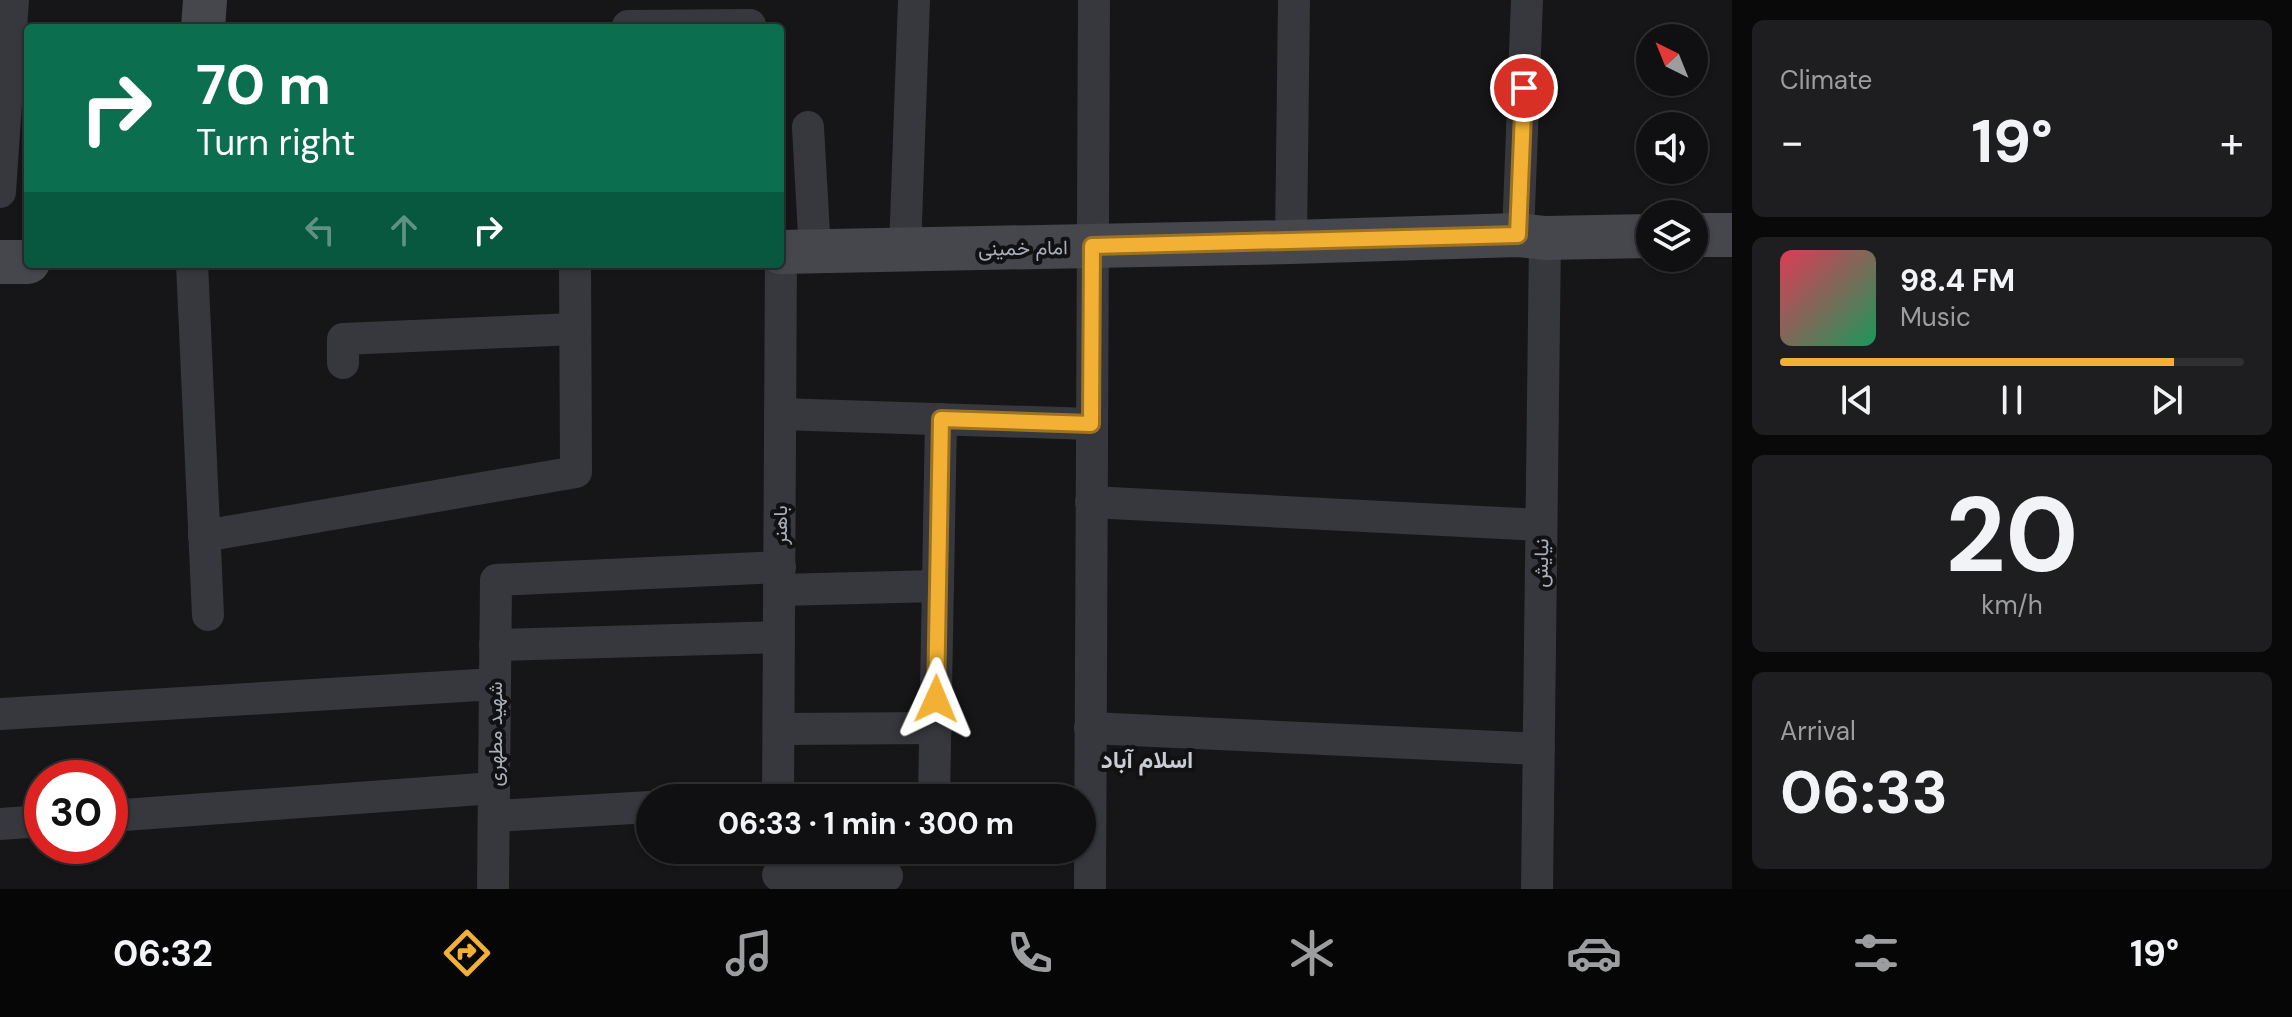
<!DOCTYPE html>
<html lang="en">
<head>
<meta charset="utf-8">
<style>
	body { margin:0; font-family:"DM Sans",Vazirmatn,sans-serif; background:#1e1e20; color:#f1f3f6; height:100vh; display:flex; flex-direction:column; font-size:30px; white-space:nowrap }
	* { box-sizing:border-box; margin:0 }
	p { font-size:26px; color:#9c9d9f }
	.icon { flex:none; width:44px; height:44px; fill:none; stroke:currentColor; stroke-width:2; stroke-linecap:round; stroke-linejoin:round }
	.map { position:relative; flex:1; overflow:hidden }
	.drawer { display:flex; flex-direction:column; gap:20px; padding:20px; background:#09090a; width:560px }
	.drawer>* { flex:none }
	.hud { position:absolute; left:24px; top:24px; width:760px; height:244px; border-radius:8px; box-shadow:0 2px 6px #0004,0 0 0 2px #303032; background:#0b6e4f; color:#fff; overflow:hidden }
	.needle { width:52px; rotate:317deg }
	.controls { position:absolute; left:1636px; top:24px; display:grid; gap:16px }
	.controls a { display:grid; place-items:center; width:72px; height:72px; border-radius:50%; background:#101012; box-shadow:0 2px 6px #0004,0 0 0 2px #303032; font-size:40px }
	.speed { position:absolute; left:24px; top:760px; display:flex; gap:16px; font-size:40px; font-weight:700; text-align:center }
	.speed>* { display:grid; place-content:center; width:104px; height:104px; border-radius:50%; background:#101012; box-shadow:0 2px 6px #0004,0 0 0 2px #303032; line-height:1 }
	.speed .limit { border:12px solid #d22; background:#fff; color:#111 }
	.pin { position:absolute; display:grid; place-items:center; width:68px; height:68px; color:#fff; margin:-34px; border:4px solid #fff; border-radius:50%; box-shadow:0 2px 8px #0007 }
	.me { position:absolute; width:88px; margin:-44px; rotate:1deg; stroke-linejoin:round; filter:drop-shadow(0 0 6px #0008) }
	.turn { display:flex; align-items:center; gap:28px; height:168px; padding:0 40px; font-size:36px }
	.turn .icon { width:104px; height:104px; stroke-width:2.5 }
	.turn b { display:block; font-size:56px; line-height:68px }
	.lanes { display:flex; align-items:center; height:76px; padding:0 40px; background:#0003; justify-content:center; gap:40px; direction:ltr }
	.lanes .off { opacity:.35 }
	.big { font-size:60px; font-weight:700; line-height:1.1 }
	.drawer .card { flex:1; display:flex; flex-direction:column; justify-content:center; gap:12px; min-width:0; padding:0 28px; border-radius:12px; background:#1e1e20 }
	.drawer .dial { align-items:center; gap:0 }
	.dial b { font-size:104px; line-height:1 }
	.song { display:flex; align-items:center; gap:24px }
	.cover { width:96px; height:96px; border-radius:12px; background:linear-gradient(135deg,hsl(350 70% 55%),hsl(150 70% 35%)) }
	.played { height:8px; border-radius:4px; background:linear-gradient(90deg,#f2b134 85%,#303032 85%) }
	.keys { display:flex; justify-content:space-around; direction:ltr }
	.heat { display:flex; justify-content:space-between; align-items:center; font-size:44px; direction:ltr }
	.trip { position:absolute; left:636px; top:784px; width:460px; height:80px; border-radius:40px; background:#101012; box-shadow:0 2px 6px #0004,0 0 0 2px #303032; font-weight:700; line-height:80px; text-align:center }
	.tabs { display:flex; height:128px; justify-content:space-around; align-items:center; background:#060607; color:#9c9d9f }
	.tabs .icon { width:56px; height:56px }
	.tabs .current { color:#f2b134 }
	.tabs b { font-size:36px; color:#f1f3f6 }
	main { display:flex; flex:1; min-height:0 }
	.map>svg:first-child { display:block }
</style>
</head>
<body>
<main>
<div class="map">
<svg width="1732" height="889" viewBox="0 0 1732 889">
	<rect width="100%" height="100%" fill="#161618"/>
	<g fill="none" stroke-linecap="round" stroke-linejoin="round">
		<!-- street -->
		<g stroke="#37383d" stroke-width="32">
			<path d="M628,26L750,25"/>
			<path d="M808,127L815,252"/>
			<path d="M0,192L13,0"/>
			<path d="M1518,235L1527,0"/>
			<path d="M1291,242L1294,0"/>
			<path d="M905,250L914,0"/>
			<path d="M192,264L208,615"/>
			<path d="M343,363V339L575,329"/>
			<path d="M780,414L1091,424"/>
			<path d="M1091,502L1541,525"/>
			<path d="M204,536L576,472L575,264"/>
			<path d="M779,590L938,586"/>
			<path d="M495,645L779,637"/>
			<path d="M0,714L495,684"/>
			<path d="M1090,728L1539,749"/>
			<path d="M779,729L936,728"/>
			<path d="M778,798L781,252"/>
			<path d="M934,798L941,419"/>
			<path d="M110,816L494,788"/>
			<path d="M494,816L650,807"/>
			<path d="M0,824L42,821"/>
			<path d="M778,875L887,876"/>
			<path d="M493,889L496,580L780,567"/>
			<path d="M1090,889L1094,0"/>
			<path d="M1537,889L1545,238"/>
		</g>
		<!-- secondary -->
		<g stroke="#45474d" stroke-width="44">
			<path d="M203,28L205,0"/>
			<path d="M1694,235H1732"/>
			<path d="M780,252L1291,242L1518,235L1545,238L1650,236"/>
			<path d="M0,262H28"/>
		</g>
	</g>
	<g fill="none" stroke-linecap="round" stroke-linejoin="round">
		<defs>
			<path id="route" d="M936,699L941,419L1091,424L1092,246L1518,235L1524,88"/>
		</defs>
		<!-- route casing -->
		<use href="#route" stroke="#9d7322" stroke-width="20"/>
		<!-- route -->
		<use href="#route" stroke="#f2b134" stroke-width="14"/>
	</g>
	<g text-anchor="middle" stroke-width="8" stroke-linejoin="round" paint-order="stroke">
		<!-- street labels -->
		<g font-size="20" fill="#a8adb8" stroke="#111113">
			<text transform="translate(1023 248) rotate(-1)" y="7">امام خمینی</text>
			<text transform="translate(780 525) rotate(-90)" y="7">باهنر</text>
			<text transform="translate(1541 563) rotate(-89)" y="7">نیایش</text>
			<text transform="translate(495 734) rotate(-90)" y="7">شهید مطهری</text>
		</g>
		<!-- quarter labels -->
		<g font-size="24" font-weight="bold" fill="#c9ccd4" stroke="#111113">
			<text x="1147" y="768">اسلام آباد</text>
		</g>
	</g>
</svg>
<div class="controls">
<a><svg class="needle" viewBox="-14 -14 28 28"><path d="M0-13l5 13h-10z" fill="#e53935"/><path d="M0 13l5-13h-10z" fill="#9c9d9f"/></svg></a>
<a><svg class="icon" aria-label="sound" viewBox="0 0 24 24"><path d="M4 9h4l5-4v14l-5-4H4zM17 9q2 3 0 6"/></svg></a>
<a><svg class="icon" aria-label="layers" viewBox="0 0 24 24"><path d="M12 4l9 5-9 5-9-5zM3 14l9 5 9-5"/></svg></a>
</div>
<div class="speed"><div class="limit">30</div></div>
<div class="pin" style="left:1524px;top:88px;background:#d93025"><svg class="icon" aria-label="arrive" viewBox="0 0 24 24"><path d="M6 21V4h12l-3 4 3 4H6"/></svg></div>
<svg class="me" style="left:936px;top:699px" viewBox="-20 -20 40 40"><path d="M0-17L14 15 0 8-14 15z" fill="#f2b134" stroke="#fff" stroke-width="4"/></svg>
<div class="trip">06:33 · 1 min · 300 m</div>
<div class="hud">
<div class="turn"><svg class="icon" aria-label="right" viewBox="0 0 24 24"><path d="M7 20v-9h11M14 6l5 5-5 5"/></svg><div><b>70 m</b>Turn right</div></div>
<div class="lanes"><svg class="icon off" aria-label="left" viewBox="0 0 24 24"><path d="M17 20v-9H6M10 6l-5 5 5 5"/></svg><svg class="icon off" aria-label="ahead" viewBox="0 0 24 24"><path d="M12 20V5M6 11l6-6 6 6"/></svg><svg class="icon" aria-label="right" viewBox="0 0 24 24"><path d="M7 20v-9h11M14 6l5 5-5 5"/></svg></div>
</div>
</div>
<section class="drawer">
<div class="card"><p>Climate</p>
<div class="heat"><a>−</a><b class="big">19°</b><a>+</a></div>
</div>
<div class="card">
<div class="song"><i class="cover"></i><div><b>98.4 FM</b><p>Music</p></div></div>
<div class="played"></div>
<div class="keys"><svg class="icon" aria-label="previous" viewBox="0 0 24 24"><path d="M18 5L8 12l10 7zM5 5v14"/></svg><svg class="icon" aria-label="pause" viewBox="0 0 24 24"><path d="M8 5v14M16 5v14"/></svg><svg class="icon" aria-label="next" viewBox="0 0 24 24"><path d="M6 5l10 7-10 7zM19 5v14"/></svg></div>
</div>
<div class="card dial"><b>20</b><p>km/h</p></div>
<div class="card"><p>Arrival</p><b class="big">06:33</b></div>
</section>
</main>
<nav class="tabs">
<b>06:32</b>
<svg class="icon current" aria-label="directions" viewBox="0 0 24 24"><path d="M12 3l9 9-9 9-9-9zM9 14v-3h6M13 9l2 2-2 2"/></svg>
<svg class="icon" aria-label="music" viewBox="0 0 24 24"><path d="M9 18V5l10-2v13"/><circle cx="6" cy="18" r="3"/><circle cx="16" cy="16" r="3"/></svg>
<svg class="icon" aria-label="phone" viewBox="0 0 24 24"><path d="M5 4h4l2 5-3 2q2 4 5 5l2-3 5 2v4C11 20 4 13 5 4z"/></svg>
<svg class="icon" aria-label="climate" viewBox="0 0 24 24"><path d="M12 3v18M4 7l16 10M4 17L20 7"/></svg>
<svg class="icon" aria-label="car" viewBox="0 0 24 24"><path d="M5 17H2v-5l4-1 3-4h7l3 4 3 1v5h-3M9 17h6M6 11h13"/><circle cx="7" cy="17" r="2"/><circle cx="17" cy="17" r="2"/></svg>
<svg class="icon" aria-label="filters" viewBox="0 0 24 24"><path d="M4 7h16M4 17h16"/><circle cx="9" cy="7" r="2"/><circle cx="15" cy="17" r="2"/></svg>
<b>19°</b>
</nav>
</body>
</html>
